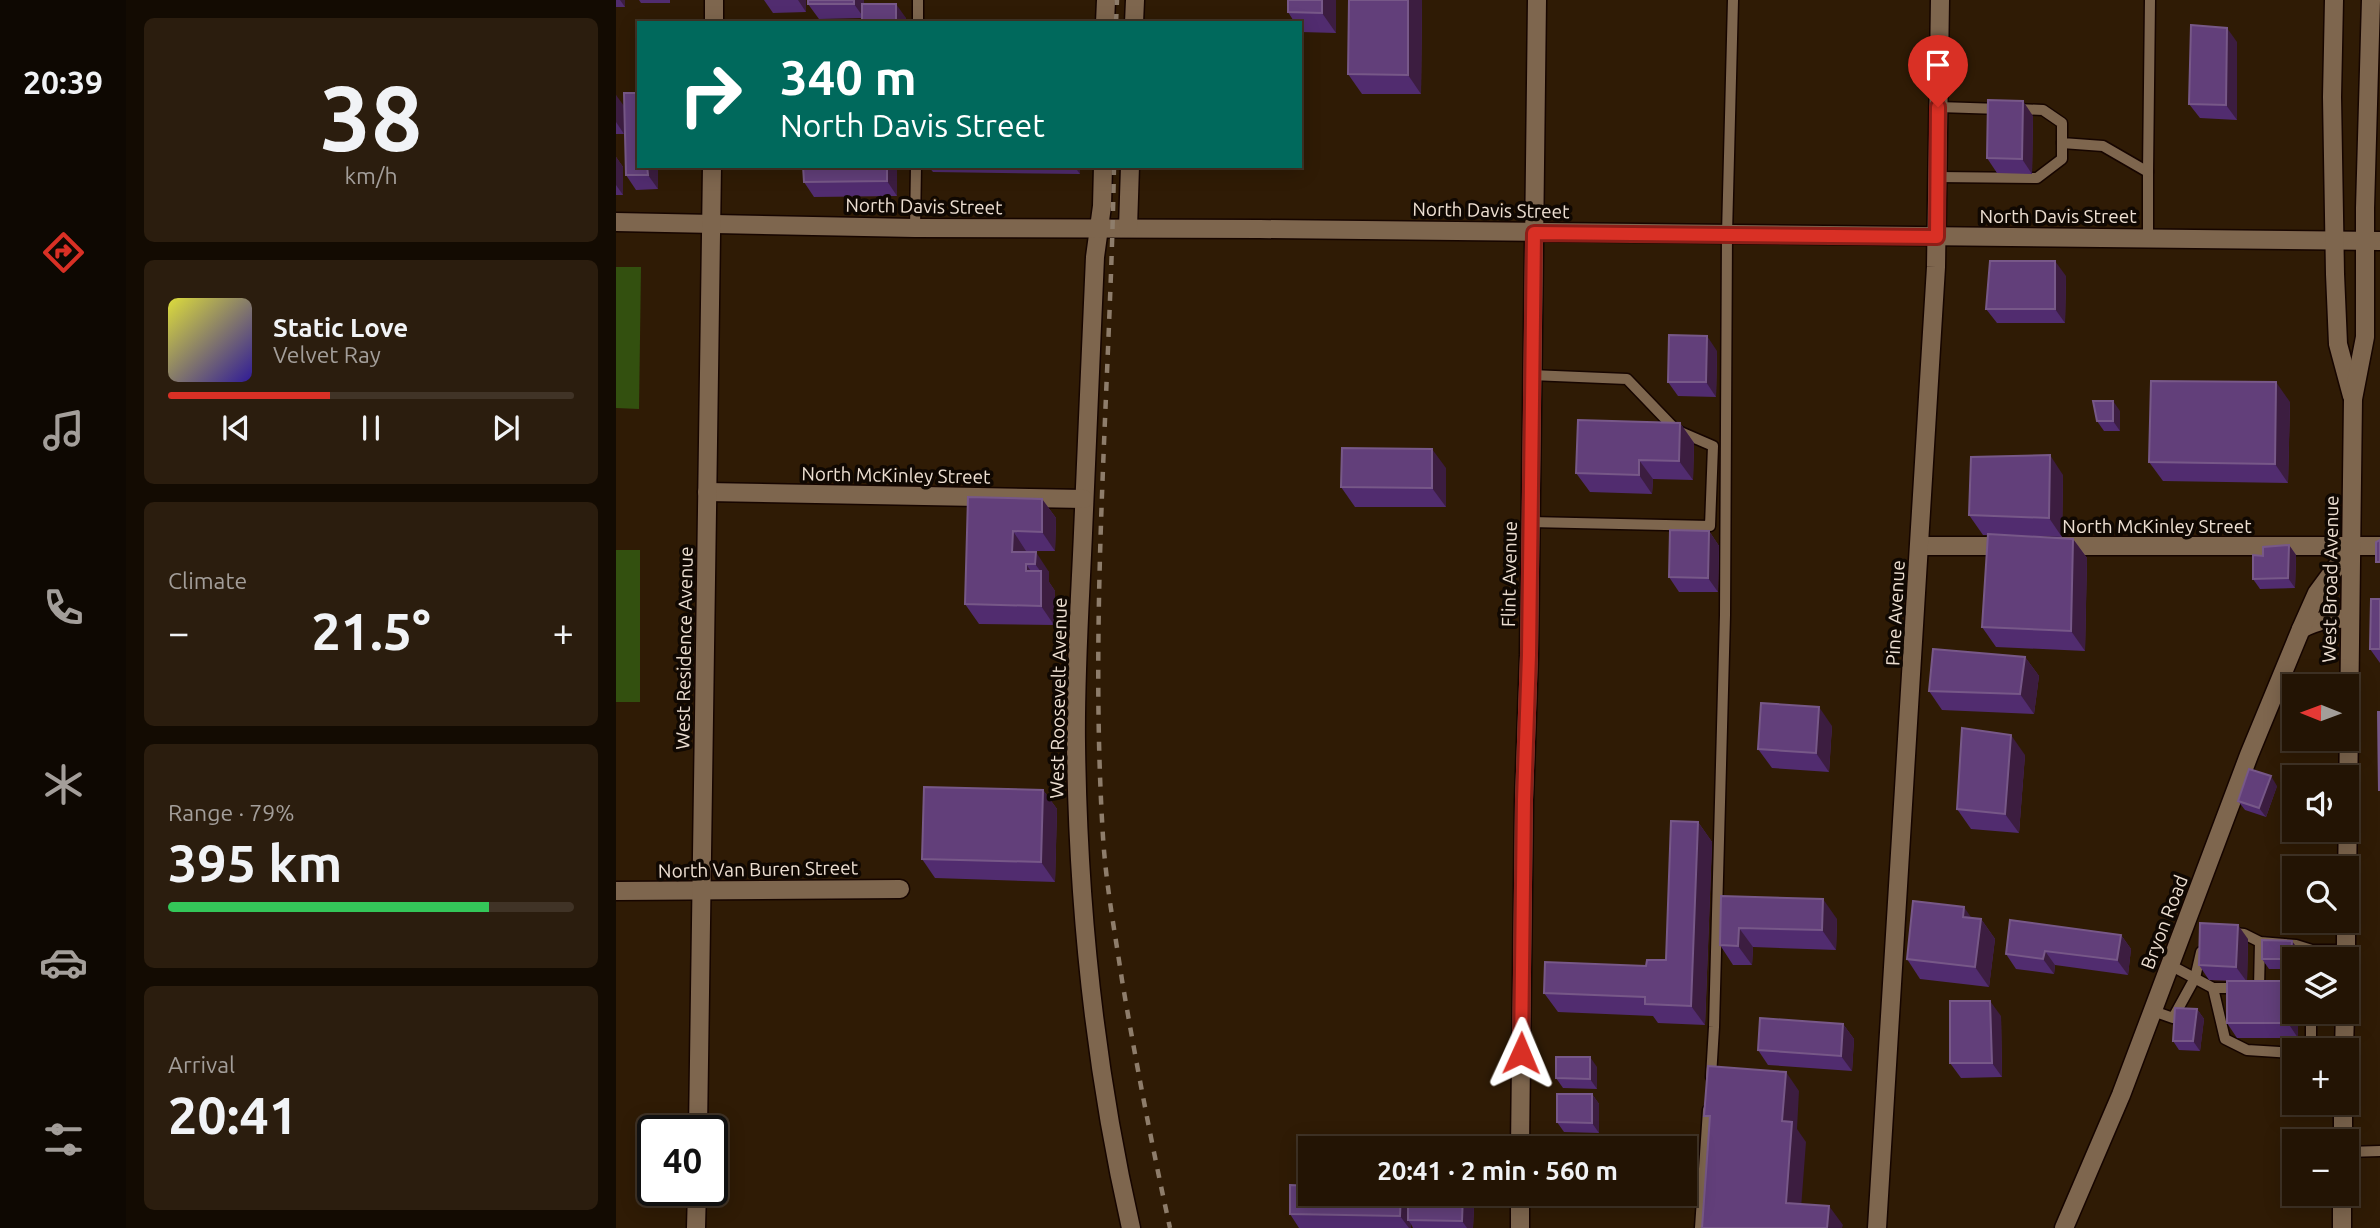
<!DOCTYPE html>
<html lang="en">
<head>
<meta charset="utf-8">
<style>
	body { margin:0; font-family:Ubuntu,sans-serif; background:#2b1d0e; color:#f1f3f6; height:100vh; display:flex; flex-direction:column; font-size:26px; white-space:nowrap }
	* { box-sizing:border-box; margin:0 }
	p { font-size:23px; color:#a39e9a }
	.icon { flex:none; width:38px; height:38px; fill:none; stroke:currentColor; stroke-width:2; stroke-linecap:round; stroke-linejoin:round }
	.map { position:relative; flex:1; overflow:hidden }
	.panel { display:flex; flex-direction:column; gap:18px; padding:18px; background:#130b02; width:490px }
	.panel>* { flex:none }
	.guide { position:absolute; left:21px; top:21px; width:665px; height:147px; border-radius:0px; box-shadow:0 4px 18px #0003,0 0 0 2px #403326; background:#00695c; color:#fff; overflow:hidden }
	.needle { width:46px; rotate:271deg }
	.fabs { position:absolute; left:1666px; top:674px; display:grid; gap:14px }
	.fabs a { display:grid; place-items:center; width:77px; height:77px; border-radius:0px; background:#231404; box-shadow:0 4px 18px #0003,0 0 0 2px #403326; font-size:35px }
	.speed { position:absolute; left:21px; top:1115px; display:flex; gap:14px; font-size:35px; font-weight:700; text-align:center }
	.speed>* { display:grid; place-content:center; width:91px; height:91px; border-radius:50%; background:#231404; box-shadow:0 4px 18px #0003,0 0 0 2px #403326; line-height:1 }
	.speed .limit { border:4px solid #111; border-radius:10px; background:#fff; color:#111 }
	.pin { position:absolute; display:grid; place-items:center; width:60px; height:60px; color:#fff; margin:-72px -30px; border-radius:50% 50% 50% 0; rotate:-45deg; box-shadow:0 0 7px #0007 }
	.pin .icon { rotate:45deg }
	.me { position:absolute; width:77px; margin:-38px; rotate:1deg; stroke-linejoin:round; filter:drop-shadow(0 0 5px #0008) }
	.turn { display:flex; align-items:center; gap:24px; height:147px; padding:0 28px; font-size:32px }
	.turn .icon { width:91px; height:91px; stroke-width:2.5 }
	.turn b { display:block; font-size:49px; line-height:60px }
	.big { font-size:52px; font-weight:600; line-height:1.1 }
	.panel .card { flex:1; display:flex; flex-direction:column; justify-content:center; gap:10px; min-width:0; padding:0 24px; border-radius:10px; background:#2b1d0e }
	.panel .dial { align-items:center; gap:0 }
	.dial b { font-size:91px; line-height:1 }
	.song { display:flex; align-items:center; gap:21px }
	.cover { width:84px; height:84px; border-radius:10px; background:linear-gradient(135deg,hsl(60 70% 55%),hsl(250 70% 35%)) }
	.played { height:7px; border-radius:4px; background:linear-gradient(90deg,#d93025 40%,#403326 40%) }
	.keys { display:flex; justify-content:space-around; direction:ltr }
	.heat { display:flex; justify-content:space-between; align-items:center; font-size:38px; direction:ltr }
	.charge { height:10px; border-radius:5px; background:linear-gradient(90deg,#34c759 79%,#403326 0) }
	.trip { position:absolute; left:682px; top:1136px; width:399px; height:70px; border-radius:0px; background:#231404; box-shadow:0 4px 18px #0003,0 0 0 2px #403326; font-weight:600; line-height:70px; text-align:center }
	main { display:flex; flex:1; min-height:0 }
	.menu { display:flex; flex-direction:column; width:126px; justify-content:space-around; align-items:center; background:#0e0802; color:#a39e9a }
	.menu .icon { width:49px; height:49px }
	.menu .on { color:#d93025 }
	.menu b { font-size:32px; color:#f1f3f6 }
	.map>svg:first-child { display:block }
</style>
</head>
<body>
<main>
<nav class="menu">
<b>20:39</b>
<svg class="icon on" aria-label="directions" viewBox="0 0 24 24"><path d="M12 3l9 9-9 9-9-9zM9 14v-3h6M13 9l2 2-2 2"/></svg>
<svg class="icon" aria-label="music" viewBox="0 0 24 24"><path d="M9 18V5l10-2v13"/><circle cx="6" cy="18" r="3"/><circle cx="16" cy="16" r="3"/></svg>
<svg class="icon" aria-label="phone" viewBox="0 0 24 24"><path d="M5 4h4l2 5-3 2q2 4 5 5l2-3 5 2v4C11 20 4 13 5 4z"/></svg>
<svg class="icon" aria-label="climate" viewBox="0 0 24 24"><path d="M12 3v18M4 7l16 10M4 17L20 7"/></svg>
<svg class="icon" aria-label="car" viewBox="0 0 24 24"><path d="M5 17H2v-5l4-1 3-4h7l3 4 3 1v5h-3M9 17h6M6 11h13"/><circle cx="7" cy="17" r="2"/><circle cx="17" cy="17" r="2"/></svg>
<svg class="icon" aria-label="filters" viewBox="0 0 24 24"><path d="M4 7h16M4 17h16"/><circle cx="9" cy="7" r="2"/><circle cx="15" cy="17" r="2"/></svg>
</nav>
<section class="panel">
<div class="card dial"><b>38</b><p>km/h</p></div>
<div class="card">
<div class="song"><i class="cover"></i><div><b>Static Love</b><p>Velvet Ray</p></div></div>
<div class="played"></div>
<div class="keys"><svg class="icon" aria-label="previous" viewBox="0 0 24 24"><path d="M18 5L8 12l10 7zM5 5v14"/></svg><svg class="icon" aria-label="pause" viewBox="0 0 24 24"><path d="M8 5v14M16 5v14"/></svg><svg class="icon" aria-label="next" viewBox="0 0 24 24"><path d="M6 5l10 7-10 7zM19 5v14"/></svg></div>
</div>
<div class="card"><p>Climate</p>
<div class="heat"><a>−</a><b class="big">21.5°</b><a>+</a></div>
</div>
<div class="card"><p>Range · 79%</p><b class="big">395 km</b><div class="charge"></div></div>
<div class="card"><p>Arrival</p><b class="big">20:41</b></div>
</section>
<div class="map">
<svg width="1764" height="1228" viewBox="0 0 1764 1228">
	<rect width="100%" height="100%" fill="#2f1b05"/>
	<!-- green -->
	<g fill="#33500f">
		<path d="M0,267H25L23,409L0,408Z"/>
		<rect x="0" y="550" width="24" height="152"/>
	</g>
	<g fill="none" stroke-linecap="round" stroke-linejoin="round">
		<defs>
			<g id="lane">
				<path d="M302,23V0"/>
				<path d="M1322,107L1385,109"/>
				<path d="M1400,109L1427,110L1446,123V143L1487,146L1532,172V238"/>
				<path d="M1532,172L1534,0"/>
				<path d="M1321,177L1421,178L1446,159V143"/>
				<path d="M299,228L300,166"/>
				<path d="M914,522L1094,526L1097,446L1060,430L1011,379L915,375"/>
				<path d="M1618,933L1628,934L1644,942L1680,945L1696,950H1730"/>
				<path d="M1554,965L1597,988H1621"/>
				<path d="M1597,988L1609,1039L1631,1050L1678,1053"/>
				<path d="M1643,988L1644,942"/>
				<path d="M1537,1011L1557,1018L1579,978L1585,952"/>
				<path d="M1695,1050V1012"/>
				<path d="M1095,1077L1098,1027L1109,615L1111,234L1117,0"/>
				<path d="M1731,1152L1764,1151"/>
				<path d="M1084,1228L1092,1110"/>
			</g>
			<g id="street">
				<path d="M98,23V0"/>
				<path d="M489,23L490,0"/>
				<path d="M518,23L519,0"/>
				<path d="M487,166L486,206L479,257C475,349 471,441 467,533C464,603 459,674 460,744C462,906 479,1070 515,1228"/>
				<path d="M0,222L299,228L644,229L1764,241"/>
				<path d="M512,228L514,166"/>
				<path d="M91,492L468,499"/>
				<path d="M1304,546H1393"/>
				<path d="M1439,546H1764"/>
				<path d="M1685,629C1702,620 1716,618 1734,619"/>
				<path d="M0,891L284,889"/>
				<path d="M82,1130L96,166"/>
				<path d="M80,1228L81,1190"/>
				<path d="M1448,1228L1505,1095L1633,755L1685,629L1701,593L1735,547"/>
			</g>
			<g id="secondary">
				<path d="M1718,0L1716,97L1719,274L1722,344L1736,396"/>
				<path d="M1731,886L1737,399L1749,337V208L1755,0"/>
				<path d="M1730,959V920"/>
				<path d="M1728,1050L1729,1012"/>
				<path d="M1727,1141V1102"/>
				<path d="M904,1148L908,800L913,655L921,0"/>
				<path d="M904,1228V1194"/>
				<path d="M1261,1228L1320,267L1324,0"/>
				<path d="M1726,1228V1194"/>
			</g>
		</defs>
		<!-- lane casing -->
		<use href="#lane" stroke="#160500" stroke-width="13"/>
		<!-- street casing -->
		<use href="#street" stroke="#160500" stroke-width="21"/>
		<!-- secondary casing -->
		<use href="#secondary" stroke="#160500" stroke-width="21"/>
		<!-- lane -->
		<use href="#lane" stroke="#7e664e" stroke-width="10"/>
		<!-- street -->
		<use href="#street" stroke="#7e664e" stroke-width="18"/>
		<!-- secondary -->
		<use href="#secondary" stroke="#7e664e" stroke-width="18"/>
		<!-- rail -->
		<g stroke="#8e7d6b" stroke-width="4.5" stroke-dasharray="9 9" stroke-linecap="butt">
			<path d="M500,23L501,0"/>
			<path d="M498,166C494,390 473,613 487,837C490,885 499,933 506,980C520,1063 536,1146 554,1228"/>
		</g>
	</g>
	<!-- wall -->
	<g fill="#512c6f">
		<rect x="0" y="0" width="9" height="7"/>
		<path d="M23,0H54V3H25Z"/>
		<path d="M148,0H190V12L157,13Z"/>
		<path d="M248,0V4L290,18V23H246V18L203,19L192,4Z"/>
		<path d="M720,0V33L685,32L684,30V23H679L672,12Z"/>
		<path d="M733,0H806L805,94H746L732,74Z"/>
		<path d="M1621,42V120L1584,118L1573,104Z"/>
		<path d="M0,95L8,134H0Z"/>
		<path d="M1417,116L1416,174L1381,173L1371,158Z"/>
		<path d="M0,157L7,167V195H0Z"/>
		<path d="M42,166V189L20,190L10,175Z"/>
		<path d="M187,166H278L281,170V196L198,197L188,182Z"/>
		<path d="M312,166H464V174L317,172Z"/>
		<path d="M1450,276L1449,323H1381L1370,309Z"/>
		<path d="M1101,351L1100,397L1062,396L1052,382Z"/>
		<path d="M1674,402L1672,483L1547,481L1533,462Z"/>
		<path d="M1504,411V431H1488L1481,421Z"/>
		<path d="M1064,423L1078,443L1077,480L1037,479L1036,494L974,492L960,473Z"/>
		<path d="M830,468V507H739L725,487Z"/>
		<path d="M1447,475L1446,537L1399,536L1457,539L1471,558L1469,651L1380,647L1366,627L1372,535H1367L1353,515Z"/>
		<path d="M352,497L426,499L440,518L439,551H410V552L433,572V582L439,591L438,625L363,624L349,604Z"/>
		<path d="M1093,531L1103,546L1102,592H1063L1053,577Z"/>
		<path d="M1673,545L1680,555L1679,588L1644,589L1637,579Z"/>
		<path d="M1754,649H1764V663Z"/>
		<path d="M1409,657L1423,676L1418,714L1326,710L1313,691Z"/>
		<path d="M1216,726L1213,772L1156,768L1142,749Z"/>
		<path d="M1409,755L1403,833L1355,829L1341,809Z"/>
		<path d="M1661,786L1650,817L1629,810L1622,801Z"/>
		<path d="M427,790L441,809L439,882L319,878L306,859Z"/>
		<path d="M1082,822L1096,842L1089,1025L1042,1023L1037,1016L942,1012L928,993L1050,960Z"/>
		<path d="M1105,896L1221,919L1220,950L1137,947L1136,965H1117L1104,945Z"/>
		<path d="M1356,918L1365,919L1379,939L1373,987L1304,979L1291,959Z"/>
		<path d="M1505,935L1515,949L1512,975L1439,965L1438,974L1400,969L1390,954Z"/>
		<path d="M1632,939L1631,981L1678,1012H1682V1038H1621L1611,1023L1618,981L1593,980L1583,965Z"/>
		<path d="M1676,941L1683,951V959H1678V969H1653L1646,959Z"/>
		<path d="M1581,1009L1588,1019L1584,1051L1563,1050L1557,1041Z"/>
		<path d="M1385,1016L1386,1077L1345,1078L1334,1063Z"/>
		<path d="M1227,1024L1238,1039L1236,1071L1152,1065L1142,1050Z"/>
		<path d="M981,1067V1089L947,1088L940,1078Z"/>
		<path d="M976,1094L983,1104V1133L948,1132L941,1122Z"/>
		<path d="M792,1194H849L858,1205L857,1228H797L795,1224V1228H683L674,1214L792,1197Z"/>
	</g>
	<!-- shaded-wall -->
	<g fill="#3c1d40">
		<path d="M4,0H9V7Z"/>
		<path d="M182,0H190V12Z"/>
		<path d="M238,0H248V18L238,4Z"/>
		<path d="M706,0H720V33L706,13Z"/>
		<path d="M792,0H806L805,94L792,75Z"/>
		<path d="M280,4L290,18V23H280Z"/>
		<path d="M1611,28L1621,42V120L1610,105Z"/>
		<path d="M0,95L8,106V134L0,122Z"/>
		<path d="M1407,101L1417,116L1416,174L1406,159Z"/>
		<path d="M0,157L7,167V195L0,185Z"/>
		<path d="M31,166H42V189L32,175Z"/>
		<path d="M271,166H278L281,170V196L271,181Z"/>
		<path d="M458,166H464V174Z"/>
		<path d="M1439,261L1450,276L1449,323L1439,309Z"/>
		<path d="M1091,336L1101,351L1100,397L1090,382Z"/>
		<path d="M1660,382L1674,402L1672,483L1659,464Z"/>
		<path d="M1497,401L1504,411V431L1497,421Z"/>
		<path d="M1064,423L1078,443L1077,480L1063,461Z"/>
		<path d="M816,449L830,468V507L816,488Z"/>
		<path d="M1434,455L1447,475L1446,537L1433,518Z"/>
		<path d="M1023,460L1037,479L1036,494L1023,475Z"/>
		<path d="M426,499L440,518L439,551L426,532Z"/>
		<path d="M397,531L410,551V564L423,583V590L396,552Z"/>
		<path d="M1093,531L1103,546L1102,592L1092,578Z"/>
		<path d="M1457,539L1471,558L1469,651L1455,631Z"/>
		<path d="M1673,545L1680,555L1679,588L1672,578Z"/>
		<path d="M420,552L433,572V582L439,591L438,625L425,606V572L419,564Z"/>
		<path d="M1409,657L1423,676L1418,714L1404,694Z"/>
		<path d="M1203,707L1216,726L1213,772L1200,753Z"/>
		<path d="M1395,735L1409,755L1403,833L1389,814Z"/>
		<path d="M1655,776L1661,786L1650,817L1643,808Z"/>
		<path d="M427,790L441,809L439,882L425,862Z"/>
		<path d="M1082,822L1096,842L1089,1025L1075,1006Z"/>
		<path d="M1207,899L1221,919L1220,950L1206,930Z"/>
		<path d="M1348,907L1361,926L1347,917Z"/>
		<path d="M1365,919L1379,939L1373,987L1359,967Z"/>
		<path d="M1622,925L1632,939L1631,982L1620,967Z"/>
		<path d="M1123,928L1137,947L1136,965L1122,946Z"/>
		<path d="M1505,935L1515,949L1512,975L1501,960Z"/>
		<path d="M1676,941L1683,951V959H1678V963L1675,959Z"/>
		<path d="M1429,951L1439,965L1438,974L1427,959Z"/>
		<path d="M1672,981L1678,990V1012H1682V1038L1672,1023Z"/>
		<path d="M1374,1001L1385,1016L1386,1077L1376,1063Z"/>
		<path d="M1581,1009L1588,1019L1584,1051L1577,1041Z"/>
		<path d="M1227,1024L1238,1039L1236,1071L1225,1056Z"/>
		<path d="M974,1057L981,1067V1089L974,1079Z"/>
		<path d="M1170,1072L1183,1091L1181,1129L1190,1142L1184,1222L1170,1203L1166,1121Z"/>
		<path d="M976,1094L983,1104V1133L976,1123Z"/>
		<path d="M785,1194H789L795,1202L792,1220L795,1224V1228H793L784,1216Z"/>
		<path d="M847,1194H849L858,1205L857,1228H851L846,1221Z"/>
		<path d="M1213,1206L1227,1225L1226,1228H1211Z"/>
	</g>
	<!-- building -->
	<g fill="#623f7a" stroke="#775888" stroke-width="2">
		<rect x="192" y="0" width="46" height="4"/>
		<path d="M672,0H706V13L672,12Z"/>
		<path d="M733,0H792V75L732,74Z"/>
		<rect x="246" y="4" width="34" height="19"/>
		<path d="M1575,25L1611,28L1610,105L1573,104Z"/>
		<path d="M8,93H23V166H31L32,175H10Z"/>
		<path d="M1372,100L1407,101L1406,159L1371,158Z"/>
		<path d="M187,166H271V181L188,182Z"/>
		<path d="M1374,261H1439V309H1370Z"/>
		<path d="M1053,335L1091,336L1090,382H1052Z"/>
		<path d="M1535,381L1660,382L1659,464L1533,462Z"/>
		<path d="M1477,401H1497V421H1481Z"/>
		<path d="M962,420L1064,423L1063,461L1023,460V475L960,473Z"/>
		<path d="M726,448L816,449V488L725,487Z"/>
		<path d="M1434,455L1433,518L1353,515L1355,457Z"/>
		<path d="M352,497L426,499V532L397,531L396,552H420L419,564H410V571H425V606L349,604Z"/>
		<path d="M1054,530L1093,531L1092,578L1053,577Z"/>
		<path d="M1372,534L1457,539L1455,631L1366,627Z"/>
		<path d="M1764,540V562H1760V542Z"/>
		<path d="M1673,545L1672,578L1637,579V555L1647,556V547Z"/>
		<path d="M1755,599H1764V649H1754Z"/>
		<path d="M1317,649L1409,657L1404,694L1313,691Z"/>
		<path d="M1145,703L1203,707L1200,753L1142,749Z"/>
		<path d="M1762,712H1764V790H1763Z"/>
		<path d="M1346,728L1395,735L1389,814L1341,809Z"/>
		<path d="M1633,769L1655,776L1643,808L1622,801Z"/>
		<path d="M308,787L427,790L425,862L306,859Z"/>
		<path d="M1055,821L1082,822L1075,1006L1029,1004V997L928,993L929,962L1030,966L1031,960H1050Z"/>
		<path d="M1105,896L1207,899L1206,930L1123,928L1122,946L1104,945Z"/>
		<path d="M1297,901L1348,907L1347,917L1365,919L1359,967L1291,959Z"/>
		<path d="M1394,920L1505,935L1501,960L1429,951L1427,959L1390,954Z"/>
		<path d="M1584,923L1622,925L1620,967L1583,965Z"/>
		<path d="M1646,940L1676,941L1675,959H1646Z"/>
		<rect x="1611" y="981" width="61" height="42"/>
		<path d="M1334,1001H1374L1376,1063H1334Z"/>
		<path d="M1559,1008L1581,1009L1577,1041H1557Z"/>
		<path d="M1144,1018L1227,1024L1225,1056L1142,1050Z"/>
		<path d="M940,1057H974V1079L940,1078Z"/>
		<path d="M1092,1066L1170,1072L1166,1121L1176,1122L1170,1203L1213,1206L1211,1228H1086L1094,1116H1088Z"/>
		<path d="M941,1094H976V1123L941,1122Z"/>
		<path d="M674,1185L695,1186V1194H785L784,1216L674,1214Z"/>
		<path d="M792,1194H847L846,1221L792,1220Z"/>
	</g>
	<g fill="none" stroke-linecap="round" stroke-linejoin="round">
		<defs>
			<path id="route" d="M905,1053L908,800L913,655L918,233L1321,237L1322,107"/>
		</defs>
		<!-- route casing -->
		<use href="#route" stroke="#8d1f18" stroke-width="18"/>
		<!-- route -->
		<use href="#route" stroke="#d93025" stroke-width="12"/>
	</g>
	<g text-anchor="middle" stroke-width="7" stroke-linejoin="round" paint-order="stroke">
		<!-- street labels -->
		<g font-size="19" fill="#eddfd2" stroke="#100802">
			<text transform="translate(308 206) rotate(1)" y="7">North Davis Street</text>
			<text transform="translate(875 210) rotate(1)" y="7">North Davis Street</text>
			<text x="1442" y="223">North Davis Street</text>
			<text transform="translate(280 475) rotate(1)" y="7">North McKinley Street</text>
			<text x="1541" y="533">North McKinley Street</text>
			<text transform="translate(893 574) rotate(-89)" y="7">Flint Avenue</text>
			<text transform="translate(1714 579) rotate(-89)" y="7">West Broad Avenue</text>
			<text transform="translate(1279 613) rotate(-87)" y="7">Pine Avenue</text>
			<text transform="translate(68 648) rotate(-89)" y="7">West Residence Avenue</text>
			<text transform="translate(442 698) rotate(-89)" y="7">West Roosevelt Avenue</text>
			<text transform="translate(142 869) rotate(-1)" y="7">North Van Buren Street</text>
			<text transform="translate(1548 922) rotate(-69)" y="7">Bryon Road</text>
		</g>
	</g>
</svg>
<div class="fabs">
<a><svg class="needle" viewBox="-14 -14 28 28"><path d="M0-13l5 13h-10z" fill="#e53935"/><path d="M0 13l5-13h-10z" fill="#a39e9a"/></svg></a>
<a><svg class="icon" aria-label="sound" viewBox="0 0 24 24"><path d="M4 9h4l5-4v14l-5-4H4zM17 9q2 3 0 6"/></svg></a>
<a><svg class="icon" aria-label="search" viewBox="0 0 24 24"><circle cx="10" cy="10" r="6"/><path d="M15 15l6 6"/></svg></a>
<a><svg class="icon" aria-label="layers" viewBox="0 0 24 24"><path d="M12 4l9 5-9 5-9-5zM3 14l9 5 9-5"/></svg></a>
<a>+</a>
<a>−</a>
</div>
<div class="speed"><div class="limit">40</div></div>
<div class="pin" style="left:1322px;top:107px;background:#d93025"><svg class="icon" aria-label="arrive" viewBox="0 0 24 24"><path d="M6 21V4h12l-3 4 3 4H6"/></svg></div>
<svg class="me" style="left:905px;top:1053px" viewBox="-20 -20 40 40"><path d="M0-17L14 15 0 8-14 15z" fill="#d93025" stroke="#fff" stroke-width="4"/></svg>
<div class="trip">20:41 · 2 min · 560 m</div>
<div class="guide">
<div class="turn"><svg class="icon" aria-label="right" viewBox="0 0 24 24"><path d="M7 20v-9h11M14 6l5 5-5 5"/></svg><div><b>340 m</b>North Davis Street</div></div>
</div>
</div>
</main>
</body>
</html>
